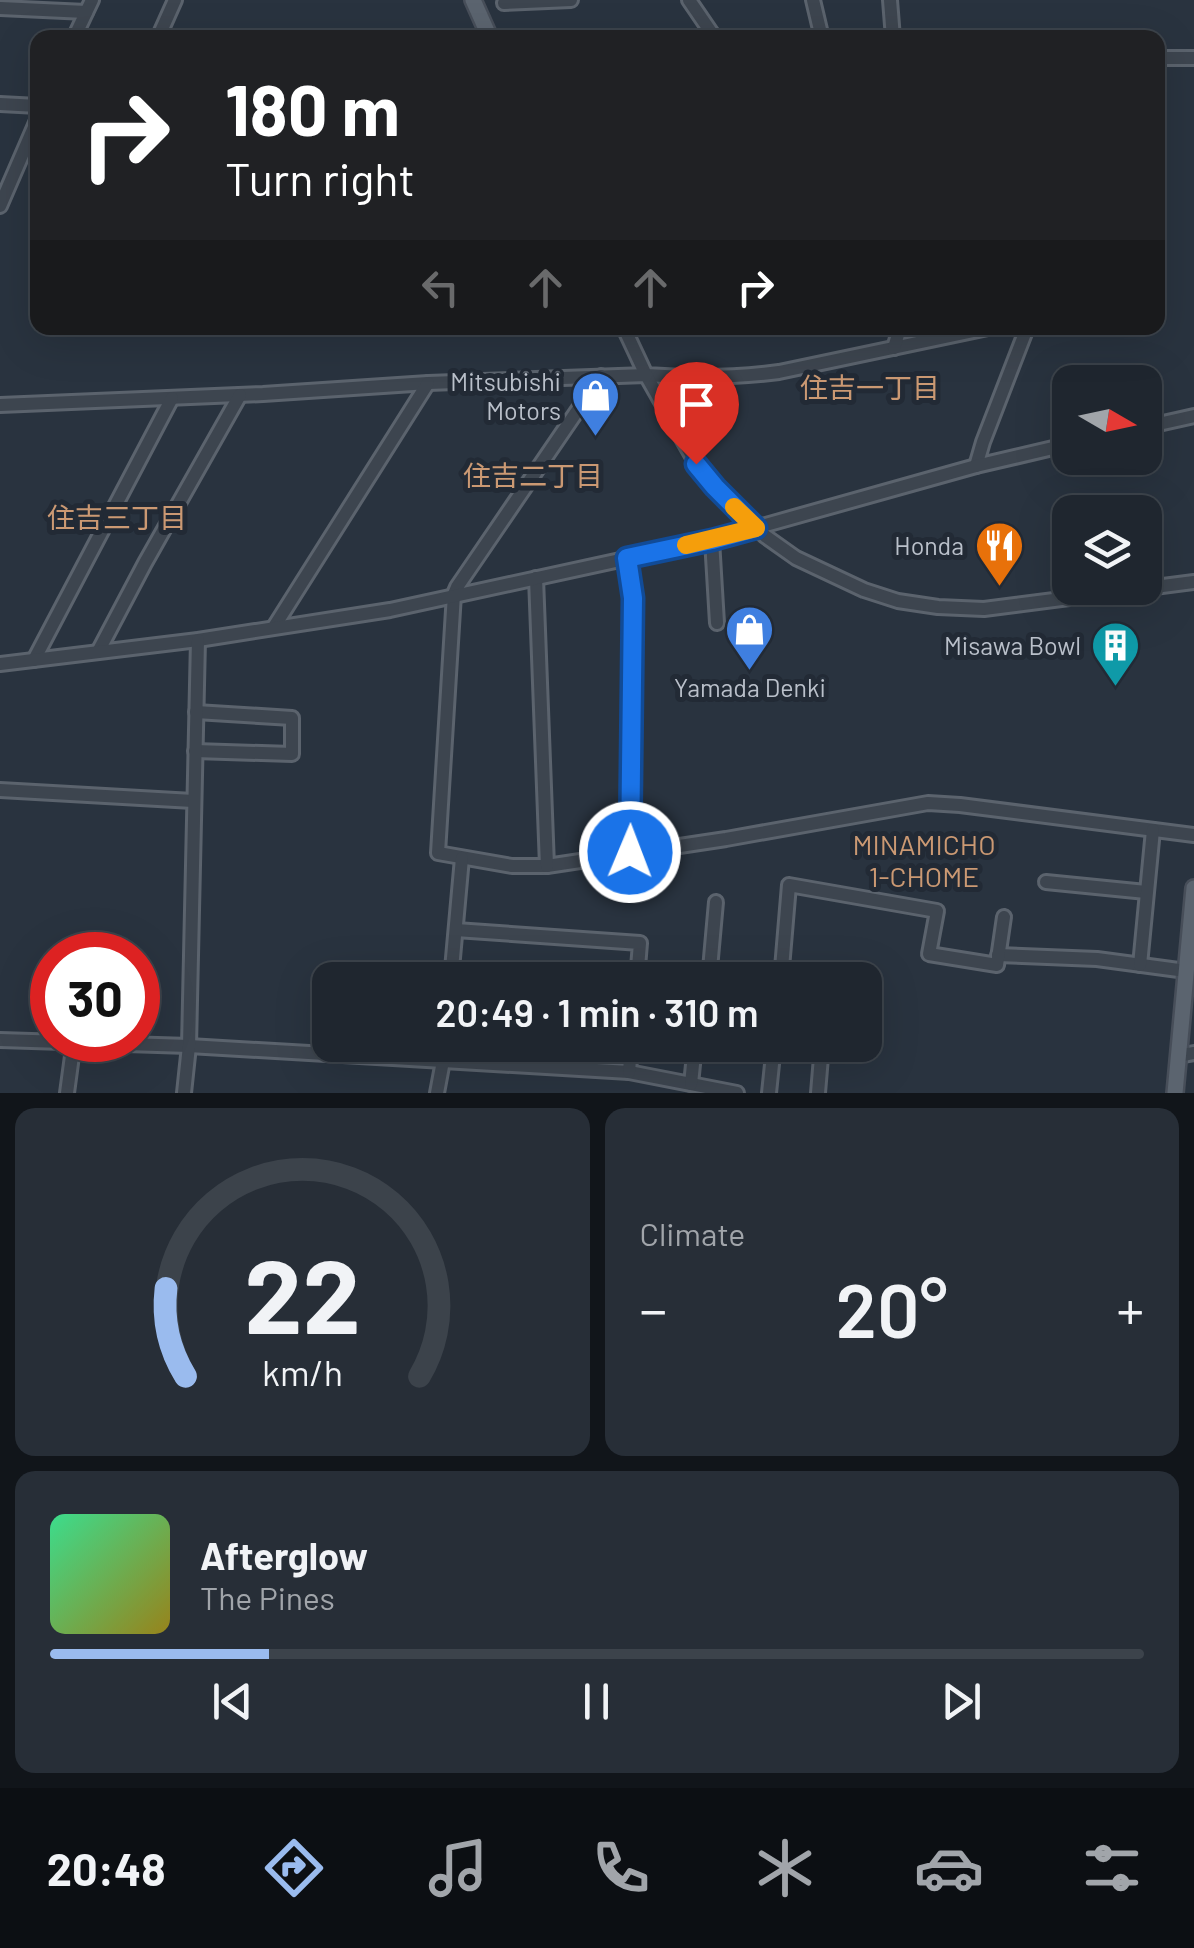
<!DOCTYPE html>
<html lang="en">
<head>
<meta charset="utf-8">
<style>
	body { margin:0; font-family:Barlow,"Noto Sans JP",sans-serif; background:#272e37; color:#f1f3f6; height:100vh; display:flex; flex-direction:column; font-size:38px; white-space:nowrap }
	* { box-sizing:border-box; margin:0 }
	p { font-size:32px; color:#a1a5aa }
	.icon { flex:none; width:55px; height:55px; fill:none; stroke:currentColor; stroke-width:2; stroke-linecap:round; stroke-linejoin:round }
	.map { position:relative; height:1093px; overflow:hidden }
	.sheet { display:flex; flex-direction:column; gap:15px; padding:15px; background:#11151a; flex:1 }
	.sheet>* { flex:none }
	.guide { position:absolute; left:30px; top:30px; width:1135px; height:305px; border-radius:20px; box-shadow:0 10px 40px #0002,0 0 0 2px #3c434b; background:#202124; color:#fff; overflow:hidden }
	.needle { width:65px; rotate:99deg }
	.buttons { position:absolute; left:1052px; top:365px; display:grid; gap:20px }
	.buttons a { display:grid; place-items:center; width:110px; height:110px; border-radius:20px; background:#1f262f; box-shadow:0 10px 40px #0002,0 0 0 2px #3c434b; font-size:50px }
	.speed { position:absolute; left:30px; top:932px; display:flex; gap:20px; font-size:50px; font-weight:700; text-align:center }
	.speed>* { display:grid; place-content:center; width:130px; height:130px; border-radius:50%; background:#1f262f; box-shadow:0 10px 40px #0002,0 0 0 2px #3c434b; line-height:1 }
	.speed .limit { border:15px solid #d22; background:#fff; color:#111 }
	.pin { position:absolute; display:grid; place-items:center; width:85px; height:85px; color:#fff; margin:-102px -42px; border-radius:50% 50% 50% 0; rotate:-45deg; box-shadow:0 0 10px #0007 }
	.pin .icon { rotate:45deg }
	.me { position:absolute; width:110px; margin:-55px; rotate:1deg; stroke-linejoin:round; filter:drop-shadow(0 0 8px #0008) }
	.turn { display:flex; align-items:center; gap:35px; height:210px; padding:0 30px; font-size:45px }
	.turn .icon { width:130px; height:130px; stroke-width:2.5 }
	.turn b { display:block; font-size:70px; line-height:85px }
	.lanes { display:flex; align-items:center; height:95px; padding:0 30px; background:#0003; justify-content:center; gap:50px; direction:ltr }
	.lanes .off { opacity:.35 }
	.big { font-size:75px; font-weight:600; line-height:1.1 }
	.sheet .tile { flex:1; display:flex; flex-direction:column; justify-content:center; gap:15px; min-width:0; padding:0 35px; border-radius:20px; background:#272e37 }
	.sheet .dial { align-items:center; gap:0 }
	.dial svg { height:260px; overflow:visible; fill:none; stroke:#3c434b; stroke-width:7; stroke-linecap:round; text-anchor:middle }
	.dial text { fill:#f1f3f6; stroke:none }
	.song { display:flex; align-items:center; gap:30px }
	.cover { width:120px; height:120px; border-radius:15px; background:linear-gradient(135deg,hsl(150 70% 55%),hsl(50 70% 35%)) }
	.played { height:10px; border-radius:5px; background:linear-gradient(90deg,#9abbee 20%,#3c434b 20%) }
	.keys { display:flex; justify-content:space-around; direction:ltr }
	.heat { display:flex; justify-content:space-between; align-items:center; font-size:55px; direction:ltr }
	.sheet .tiles { flex:1; display:grid; gap:15px; grid-template-columns:1fr 1fr }
	.tile:last-child { grid-column:span 2 }
	.trip { position:absolute; left:312px; top:962px; width:570px; height:100px; border-radius:20px; background:#1f262f; box-shadow:0 10px 40px #0002,0 0 0 2px #3c434b; font-weight:600; line-height:100px; text-align:center }
	.menu { display:flex; height:160px; justify-content:space-around; align-items:center; background:#0c0f13; color:#a1a5aa }
	.menu .icon { width:70px; height:70px }
	.menu .on { color:#9abbee }
	.menu b { font-size:45px; color:#f1f3f6 }
	.map>svg:first-child { display:block }
</style>
</head>
<body>
<div class="map">
<svg width="1194" height="1093" viewBox="0 0 1194 1093">
	<rect width="100%" height="100%" fill="#29333f"/>
	<g fill="none" stroke-linecap="round" stroke-linejoin="round">
		<defs>
			<g id="minor">
				<path d="M689,0L715,38"/>
				<path d="M813,0L822,38"/>
				<path d="M890,0L893,38"/>
				<path d="M504,3L571,0"/>
				<path d="M0,8L86,12"/>
				<path d="M74,38L92,0"/>
				<path d="M158,38L175,0"/>
				<path d="M1158,58H1194"/>
				<path d="M0,104L38,106"/>
				<path d="M0,206L38,118"/>
				<path d="M624,328L646,375C690,378 734,378 779,372L988,328"/>
				<path d="M894,348L900,328"/>
				<path d="M601,376L457,587L454,594L438,853L512,866H547L726,839L928,803L960,805L1194,835"/>
				<path d="M0,405L263,394L428,383L646,375L696,463L731,504L765,536L796,558L864,590L898,601L938,607L984,609L1194,582"/>
				<path d="M1145,427L1194,416"/>
				<path d="M976,466L983,442L1027,328"/>
				<path d="M712,540L717,623"/>
				<path d="M627,558L633,598L631,851"/>
				<path d="M536,578L547,866"/>
				<path d="M274,627L428,383"/>
				<path d="M98,652L145,563L240,395"/>
				<path d="M34,660L172,398"/>
				<path d="M0,664L198,640L390,610L712,540L976,466L1070,444"/>
				<path d="M195,751L292,754V718L196,712"/>
				<path d="M0,790L193,801"/>
				<path d="M1046,882L1146,892"/>
				<path d="M456,930L640,943L637,980"/>
				<path d="M998,955L1097,959L1186,971"/>
				<path d="M1140,965L1153,830"/>
				<path d="M451,980L462,858"/>
				<path d="M709,980L716,902"/>
				<path d="M781,980L789,885L937,911L929,954L997,965L1004,917"/>
				<path d="M827,980L828,970"/>
				<path d="M0,1040L189,1046L563,1068L629,1072L737,1093"/>
				<path d="M1178,1056L1194,1053"/>
				<path d="M629,1072L631,1045"/>
				<path d="M691,1084L695,1045"/>
				<path d="M67,1093L74,1041"/>
				<path d="M184,1093L189,1046L198,640"/>
				<path d="M437,1093L446,1045"/>
				<path d="M769,1093L774,1045"/>
				<path d="M818,1093L822,1045"/>
			</g>
			<g id="major">
				<path d="M473,0L490,38"/>
				<path d="M1175,1093L1194,888"/>
			</g>
		</defs>
		<!-- minor casing -->
		<use href="#minor" stroke="#5b636d" stroke-width="18"/>
		<!-- major casing -->
		<use href="#major" stroke="#474e59" stroke-width="20"/>
		<!-- minor -->
		<use href="#minor" stroke="#3d454f" stroke-width="12"/>
		<!-- major -->
		<use href="#major" stroke="#5b646f" stroke-width="15"/>
	</g>
	<g fill="none" stroke-linecap="round" stroke-linejoin="round">
		<defs>
			<path id="route" d="M630,852L633,598L627,558L712,540L756,528L715,487L696,464"/>
		</defs>
		<!-- route casing -->
		<use href="#route" stroke="#114b97" stroke-width="25"/>
		<!-- route -->
		<use href="#route" stroke="#1a73e8" stroke-width="18"/>
		<!-- slow -->
		<path stroke="#f59e0b" stroke-width="18" d="M686,545L756,528L734,507"/>
	</g>
	<!-- icons -->
	<defs>
		<symbol id="shop-pin" viewBox="-11 -11 22 30"><path d="M0 17L-7.5 6A9.5 9.5 0 1 1 7.5 6Z" fill="#3f7fe0" stroke="#222a35"/><path d="M-5-2.5h2.3a2.7 3.5 0 0 1 5.4 0H5L5.5 6h-11ZM-1.5-2.5h3a1.5 2.3 0 0 0-3 0Z" fill="#fff"/></symbol>
		<symbol id="restaurant-pin" viewBox="-11 -11 22 30"><path d="M0 17L-7.5 6A9.5 9.5 0 1 1 7.5 6Z" fill="#e8710a" stroke="#222a35"/><path d="M-5-6h1v4h1v-4h1v4h1v-4h1v5L-1.5 .5V6h-2V.5L-5-1ZM5-6V6H3V1.5H1.5Q1.5-4 5-6Z" fill="#fff"/></symbol>
		<symbol id="building-pin" viewBox="-11 -11 22 30"><path d="M0 17L-7.5 6A9.5 9.5 0 1 1 7.5 6Z" fill="#0f9aa8" stroke="#222a35"/><path d="M-4-6H4V6H1V3H-1V6H-4ZM-2.5-4.3h1.7v1.8h-1.7ZM.8-4.3h1.7v1.8H.8ZM-2.5-1h1.7V.8h-1.7ZM.8-1h1.7V.8H.8Z" fill="#fff"/></symbol>
	</defs>
	<g fill-rule="evenodd">
		<use href="#shop-pin" x="568" y="368" width="55" height="75"/>
		<use href="#restaurant-pin" x="972" y="518" width="55" height="75"/>
		<use href="#shop-pin" x="722" y="602" width="55" height="75"/>
		<use href="#building-pin" x="1088" y="618" width="55" height="75"/>
	</g>
	<g text-anchor="middle" stroke-width="10" stroke-linejoin="round" paint-order="stroke">
		<!-- poi labels -->
		<g font-size="25" fill="#bac0ca" stroke="#222a35" text-anchor="end">
			<text x="561" y="391">Mitsubishi<tspan x="561" dy="29">Motors</tspan></text>
			<text x="964" y="555">Honda</text>
			<text x="1081" y="655">Misawa Bowl</text>
			<text x="750" y="697" text-anchor="middle">Yamada Denki</text>
		</g>
		<!-- neighbourhood labels -->
		<g font-size="28" fill="#cb9973" stroke="#222a35">
			<text x="870" y="398">住吉一丁目</text>
			<text x="533" y="486">住吉二丁目</text>
			<text x="117" y="528">住吉三丁目</text>
			<text x="924" y="855">MINAMICHO<tspan x="924" dy="32">1-CHOME</tspan></text>
		</g>
	</g>
</svg>
<div class="buttons">
<a><svg class="needle" viewBox="-14 -14 28 28"><path d="M0-13l5 13h-10z" fill="#e53935"/><path d="M0 13l5-13h-10z" fill="#a1a5aa"/></svg></a>
<a><svg class="icon" aria-label="layers" viewBox="0 0 24 24"><path d="M12 4l9 5-9 5-9-5zM3 14l9 5 9-5"/></svg></a>
</div>
<div class="speed"><div class="limit">30</div></div>
<div class="pin" style="left:696px;top:464px;background:#d93025"><svg class="icon" aria-label="arrive" viewBox="0 0 24 24"><path d="M6 21V4h12l-3 4 3 4H6"/></svg></div>
<svg class="me" style="left:630px;top:852px" viewBox="-20 -20 40 40"><circle r="17" fill="#1a73e8" stroke="#fff" stroke-width="3"/><path d="M0-11L8 9 0 5-8 9z" fill="#fff"/></svg>
<div class="trip">20:49 · 1 min · 310 m</div>
<div class="guide">
<div class="turn"><svg class="icon" aria-label="right" viewBox="0 0 24 24"><path d="M7 20v-9h11M14 6l5 5-5 5"/></svg><div><b>180 m</b>Turn right</div></div>
<div class="lanes"><svg class="icon off" aria-label="left" viewBox="0 0 24 24"><path d="M17 20v-9H6M10 6l-5 5 5 5"/></svg><svg class="icon off" aria-label="ahead" viewBox="0 0 24 24"><path d="M12 20V5M6 11l6-6 6 6"/></svg><svg class="icon off" aria-label="ahead" viewBox="0 0 24 24"><path d="M12 20V5M6 11l6-6 6 6"/></svg><svg class="icon" aria-label="right" viewBox="0 0 24 24"><path d="M7 20v-9h11M14 6l5 5-5 5"/></svg></div>
</div>
</div>
<section class="sheet">
<div class="tiles">
<div class="tile dial"><svg viewBox="0 0 100 80">
<path d="M14 69A42 42 0 1 1 86 69"/>
<path d="M14 69A42 42 0 0 1 8 42" stroke="#9abbee"/>
<text x="50" y="56" font-size="32" font-weight="700">22</text>
<text x="50" y="72" font-size="11">km/h</text>
</svg></div>
<div class="tile"><p>Climate</p>
<div class="heat"><a>−</a><b class="big">20°</b><a>+</a></div>
</div>
<div class="tile">
<div class="song"><i class="cover"></i><div><b>Afterglow</b><p>The Pines</p></div></div>
<div class="played"></div>
<div class="keys"><svg class="icon" aria-label="previous" viewBox="0 0 24 24"><path d="M18 5L8 12l10 7zM5 5v14"/></svg><svg class="icon" aria-label="pause" viewBox="0 0 24 24"><path d="M8 5v14M16 5v14"/></svg><svg class="icon" aria-label="next" viewBox="0 0 24 24"><path d="M6 5l10 7-10 7zM19 5v14"/></svg></div>
</div>
</div>
</section>
<nav class="menu">
<b>20:48</b>
<svg class="icon on" aria-label="directions" viewBox="0 0 24 24"><path d="M12 3l9 9-9 9-9-9zM9 14v-3h6M13 9l2 2-2 2"/></svg>
<svg class="icon" aria-label="music" viewBox="0 0 24 24"><path d="M9 18V5l10-2v13"/><circle cx="6" cy="18" r="3"/><circle cx="16" cy="16" r="3"/></svg>
<svg class="icon" aria-label="phone" viewBox="0 0 24 24"><path d="M5 4h4l2 5-3 2q2 4 5 5l2-3 5 2v4C11 20 4 13 5 4z"/></svg>
<svg class="icon" aria-label="climate" viewBox="0 0 24 24"><path d="M12 3v18M4 7l16 10M4 17L20 7"/></svg>
<svg class="icon" aria-label="car" viewBox="0 0 24 24"><path d="M5 17H2v-5l4-1 3-4h7l3 4 3 1v5h-3M9 17h6M6 11h13"/><circle cx="7" cy="17" r="2"/><circle cx="17" cy="17" r="2"/></svg>
<svg class="icon" aria-label="filters" viewBox="0 0 24 24"><path d="M4 7h16M4 17h16"/><circle cx="9" cy="7" r="2"/><circle cx="15" cy="17" r="2"/></svg>
</nav>
</body>
</html>
